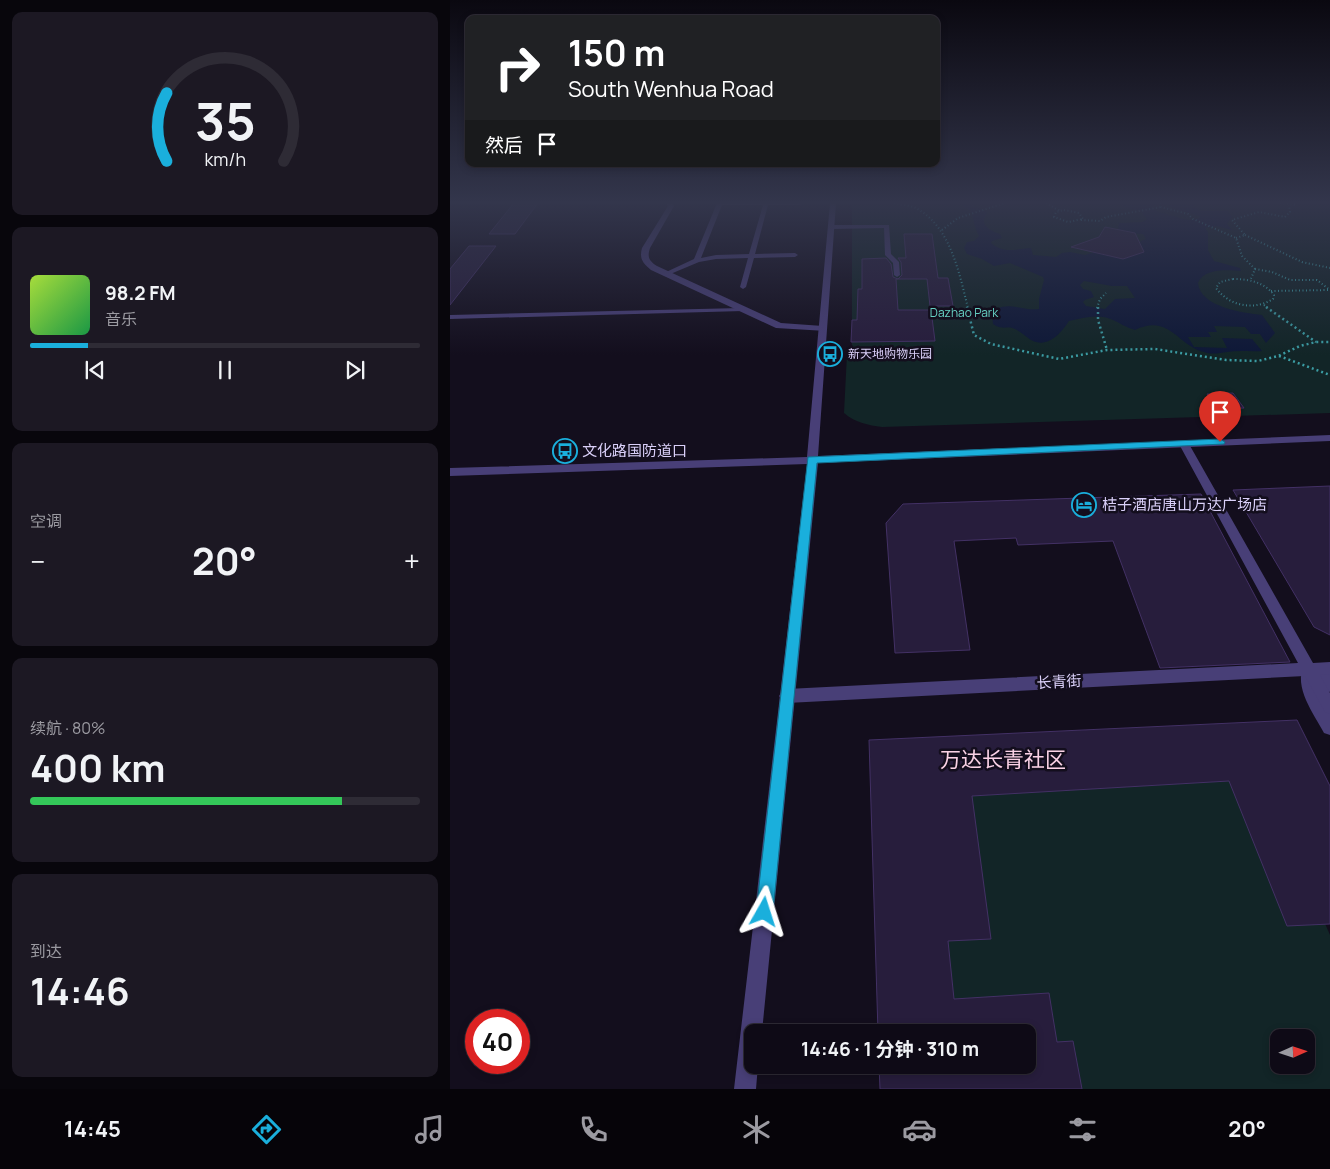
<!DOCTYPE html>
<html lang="zh">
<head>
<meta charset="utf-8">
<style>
	body { margin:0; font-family:Manrope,"Noto Sans SC",sans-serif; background:#1c1823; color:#f1f3f6; height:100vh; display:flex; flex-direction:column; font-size:19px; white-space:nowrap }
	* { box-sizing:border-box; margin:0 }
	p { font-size:16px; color:#9b9aa1 }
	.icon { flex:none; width:28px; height:28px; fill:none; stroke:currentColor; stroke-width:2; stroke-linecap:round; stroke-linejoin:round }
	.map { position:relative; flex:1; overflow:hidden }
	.drawer { display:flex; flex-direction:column; gap:12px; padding:12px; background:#08060c; width:450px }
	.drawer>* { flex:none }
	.banner { position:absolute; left:15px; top:15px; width:475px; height:152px; border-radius:10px; box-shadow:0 2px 8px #0003,0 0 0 1px #2e2b35; background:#202124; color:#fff; overflow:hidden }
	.needle { width:32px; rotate:87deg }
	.tools { position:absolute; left:820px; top:1029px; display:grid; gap:10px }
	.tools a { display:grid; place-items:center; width:45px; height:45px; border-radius:10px; background:#0e0a16; box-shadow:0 2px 8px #0003,0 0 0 1px #2e2b35; font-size:25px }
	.speed { position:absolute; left:15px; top:1009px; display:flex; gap:10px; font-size:25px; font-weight:700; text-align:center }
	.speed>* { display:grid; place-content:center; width:65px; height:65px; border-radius:50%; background:#0e0a16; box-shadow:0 2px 8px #0003,0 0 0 1px #2e2b35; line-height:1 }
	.speed .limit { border:8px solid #d22; background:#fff; color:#111 }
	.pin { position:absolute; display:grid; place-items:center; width:42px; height:42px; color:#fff; margin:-51px -21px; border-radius:50% 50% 50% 0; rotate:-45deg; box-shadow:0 0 5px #0007 }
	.pin .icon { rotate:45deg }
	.me { position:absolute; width:55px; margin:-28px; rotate:6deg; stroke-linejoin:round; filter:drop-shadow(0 0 4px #0008) }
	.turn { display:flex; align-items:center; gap:18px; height:105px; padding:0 20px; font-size:22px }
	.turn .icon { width:65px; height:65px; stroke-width:2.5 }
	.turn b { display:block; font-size:35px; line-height:42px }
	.then { display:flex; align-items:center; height:48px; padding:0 20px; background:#0003; gap:10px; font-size:19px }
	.big { font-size:38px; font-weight:700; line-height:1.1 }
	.drawer .card { flex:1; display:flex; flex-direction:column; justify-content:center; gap:8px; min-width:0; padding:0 18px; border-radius:10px; background:#1c1823 }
	.drawer .dial { align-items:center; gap:0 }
	.dial svg { height:130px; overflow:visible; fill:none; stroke:#2e2b35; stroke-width:7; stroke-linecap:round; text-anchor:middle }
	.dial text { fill:#f1f3f6; stroke:none }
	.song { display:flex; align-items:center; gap:15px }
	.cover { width:60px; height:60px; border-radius:8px; background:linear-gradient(135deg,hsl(80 70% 55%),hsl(140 70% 35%)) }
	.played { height:5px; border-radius:2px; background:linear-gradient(90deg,#1aafdc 15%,#2e2b35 15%) }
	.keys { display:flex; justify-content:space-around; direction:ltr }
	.heat { display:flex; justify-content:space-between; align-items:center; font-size:28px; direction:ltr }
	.charge { height:8px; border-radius:4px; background:linear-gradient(90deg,#34c759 80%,#2e2b35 0) }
	.trip { position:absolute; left:294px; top:1024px; width:292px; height:50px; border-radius:10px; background:#0e0a16; box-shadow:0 2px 8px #0003,0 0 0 1px #2e2b35; font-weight:700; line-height:50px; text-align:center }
	.dock { display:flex; height:80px; justify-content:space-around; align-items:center; background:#060409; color:#9b9aa1 }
	.dock .icon { width:35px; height:35px }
	.dock .active { color:#1aafdc }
	.dock b { font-size:22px; color:#f1f3f6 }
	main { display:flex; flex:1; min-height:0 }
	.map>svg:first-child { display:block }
</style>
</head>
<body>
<main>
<section class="drawer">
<div class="card dial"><svg viewBox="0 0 100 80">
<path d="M14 69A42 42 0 1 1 86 69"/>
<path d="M14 69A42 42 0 0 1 14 27" stroke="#1aafdc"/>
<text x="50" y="56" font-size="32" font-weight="700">35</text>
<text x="50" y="72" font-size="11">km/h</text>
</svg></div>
<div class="card">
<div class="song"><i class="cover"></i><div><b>98.2 FM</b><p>音乐</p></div></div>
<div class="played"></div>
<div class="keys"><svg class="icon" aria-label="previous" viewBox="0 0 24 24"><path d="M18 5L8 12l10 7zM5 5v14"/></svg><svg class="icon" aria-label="pause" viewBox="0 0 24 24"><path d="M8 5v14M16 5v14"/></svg><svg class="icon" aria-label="next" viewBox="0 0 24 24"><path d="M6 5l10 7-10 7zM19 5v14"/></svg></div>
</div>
<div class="card"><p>空调</p>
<div class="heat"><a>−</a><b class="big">20°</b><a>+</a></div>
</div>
<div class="card"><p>续航 · 80%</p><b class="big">400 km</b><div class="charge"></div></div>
<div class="card"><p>到达</p><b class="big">14:46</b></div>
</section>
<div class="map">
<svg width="880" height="1089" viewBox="0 0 880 1089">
	<rect width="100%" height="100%" fill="#130e1d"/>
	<!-- green -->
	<g fill="#122527" fill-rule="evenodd">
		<path d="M402,203H880V413L432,427C418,425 406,423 394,413L397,354L402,353Z"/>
		<path d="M812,779L880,935V1089H513L578,1065V1032H507L483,798ZM829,1038H856V1065H829Z"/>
	</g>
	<!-- water -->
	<path fill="#0e1837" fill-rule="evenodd" d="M497,203H516L537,212C537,215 534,217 534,220C533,228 544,232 550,234L552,238L542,241L541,243C554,254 566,249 581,248L583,255L606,257L612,253L620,252L635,255L644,252L673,259L691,241L696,239L693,234L672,233L668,228L669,223L693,222L697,219L690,210L681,209L667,203H701L702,208L706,211L733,219L741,220L750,218L749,216L721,207L716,203H740L750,211H778L782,217L777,224L782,230L767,226L755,228L758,232V250L764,261L790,268L791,271C777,270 754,268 748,283C750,307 793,313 812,315L825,333L816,343L810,334H801L795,327L764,326L767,332H758L761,337H738L744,347L777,348L772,338L802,339L812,351C801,352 789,350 777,352C769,353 762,355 754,352C728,346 719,313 685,330C675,327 672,324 663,320C649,313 633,318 619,321C611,333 598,349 581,340C576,337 571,332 565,329C557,325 553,331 543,324L542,315L546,309C561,302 574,311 589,309V299L594,280L593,277L560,263L544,266L532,259L517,254L514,248L517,242L524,241L529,236C518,215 530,205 497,203ZM634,281L662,286H677L685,298L665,299L655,309L636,306L633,302L635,300L644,297L641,291L633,289L630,285Z"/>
	<!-- building -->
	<g fill="#271d3c" stroke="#433165">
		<path d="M64,203H88L65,234H39Z"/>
		<path d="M655,227L685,233L694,252L673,259L621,247L649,237Z"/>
		<path d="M454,234H482L488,278H498L503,306H480L477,279H446L448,310H481L485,341L401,342L402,320H407L408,289H412V259L436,258L441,264L443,277L448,279L452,275L451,262L448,258H456Z"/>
		<path d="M19,246H46L0,305V269Z"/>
		<path d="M783,393L794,408L767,409L757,394Z"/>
		<path d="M880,486V635L864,627L783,490Z"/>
		<path d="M751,494L840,662L710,668L663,541L568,545L566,538L504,541L520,650L445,653L436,523L453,504Z"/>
		<path d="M847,720L880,786V924L837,926L779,781L522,796L541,939L498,941L504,999L599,993L607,1042L623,1041L632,1089H430L429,1065H578V1032H428L419,740Z"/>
	</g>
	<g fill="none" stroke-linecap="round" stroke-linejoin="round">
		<!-- path-far1 -->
		<g stroke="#3b9ca3" stroke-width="2" stroke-dasharray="1 2.5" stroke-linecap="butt">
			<path d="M444,203C451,205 460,205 466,208C501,227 509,273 518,308"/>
			<path d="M596,203L610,211"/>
			<path d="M710,203L711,207L738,214L743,219L786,238L792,256L805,269L800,281"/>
			<path d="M830,203L846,205L844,203"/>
			<path d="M614,210L629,213L633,219L618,222L604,217L606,212Z"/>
			<path d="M631,220L650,221L656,217L711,207"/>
			<path d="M492,230L508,218L555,203"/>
			<path d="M795,235L852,262L880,268"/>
			<path d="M786,238L795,235L782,220L809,212L835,217L840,212L839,205"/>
			<path d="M805,269L822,272L840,280H867L880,290"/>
			<path d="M783,279C799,279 814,282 824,295L823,299C804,311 779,306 766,288L770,282Z"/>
			<path d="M821,291L879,290"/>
			<path d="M814,305L818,308"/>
			<path d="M647,308L650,299L656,293"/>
		</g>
		<!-- path -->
		<g stroke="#3b9ca3" stroke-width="2.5" stroke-dasharray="2 3" stroke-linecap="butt">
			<path d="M517,307L524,335L541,344L609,359L657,350L705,349L776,360L808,361L828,356L850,346L866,342H880"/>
			<path d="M648,307V320L657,350"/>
			<path d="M816,307L866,342"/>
			<path d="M829,356L880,375"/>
		</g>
		<!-- service -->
		<g fill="#483f77" fill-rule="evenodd">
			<path d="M267,203H352L350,205H318L305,254L345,253L348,255L345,257L304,258L296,287L293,289L290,287L298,258L266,259L249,262L218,275H214V273L244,259ZM272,205H313L299,254L266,255L251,258Z"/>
			<path d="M439,225L441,254L449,262L450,275L447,277L444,275L443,263L435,255L434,228L381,229L378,227L381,225Z"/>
			<path d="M291,308L294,310L293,311L0,319V315Z"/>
		</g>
		<!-- pedestrian -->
		<path fill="#483f77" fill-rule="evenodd" d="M859,663L880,674V692L875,690L873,686L866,682V688L880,713V735L874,733C864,714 843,687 854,665Z"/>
		<!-- minor -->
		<g fill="#483f77" fill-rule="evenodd">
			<path d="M216,203H222L224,206L200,248C197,257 199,261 207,266L331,323L373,326L376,327V331L326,328L201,270C193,263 189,259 192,248L218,206Z"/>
			<path d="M734,441L739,444L863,663L880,662V674L870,675L880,693V714L875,712L855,676L337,703L332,701L329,696L332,691L337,689L848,663L729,444Z"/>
		</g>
		<!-- tertiary -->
		<path fill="#483f77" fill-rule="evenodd" d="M380,203H386L368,456L880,435V441L368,463L312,1032H302V1065H308L306,1089H284L357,464L0,476V468L357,457Z"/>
	</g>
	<!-- sky -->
	<linearGradient id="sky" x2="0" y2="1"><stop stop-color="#0a0810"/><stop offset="0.57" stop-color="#33364c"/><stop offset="1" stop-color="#33364c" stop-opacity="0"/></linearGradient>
	<rect width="880" height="355" fill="url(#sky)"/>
	<!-- route -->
	<path fill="#1aafdc" stroke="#11728f" d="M770,439L775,442L774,444L367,463L323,912L320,918L314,921L308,918L306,912L358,457Z"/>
	<!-- icons -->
	<defs>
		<symbol id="bus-ring" viewBox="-11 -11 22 22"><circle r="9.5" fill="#130e1d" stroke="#1aafdc" stroke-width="1.5"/><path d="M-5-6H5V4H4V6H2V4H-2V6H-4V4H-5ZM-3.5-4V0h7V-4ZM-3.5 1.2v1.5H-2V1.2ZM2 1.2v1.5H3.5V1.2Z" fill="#1aafdc"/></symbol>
		<symbol id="hotel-ring" viewBox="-11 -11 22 22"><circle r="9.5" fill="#130e1d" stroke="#1aafdc" stroke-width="1.5"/><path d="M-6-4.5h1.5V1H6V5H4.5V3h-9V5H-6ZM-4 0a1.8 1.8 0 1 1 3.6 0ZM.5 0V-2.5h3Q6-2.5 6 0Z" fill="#1aafdc"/></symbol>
	</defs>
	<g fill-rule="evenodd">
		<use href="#bus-ring" x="366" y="340" width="28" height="28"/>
		<use href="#bus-ring" x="101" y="437" width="28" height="28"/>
		<use href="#hotel-ring" x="620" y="491" width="28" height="28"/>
	</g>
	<g text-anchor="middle" stroke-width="5" stroke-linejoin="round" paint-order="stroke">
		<!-- far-park labels -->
		<g font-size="12" fill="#66d0c3" stroke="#130e1d">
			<text x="514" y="317">Dazhao Park</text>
		</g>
		<!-- far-poi labels -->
		<g font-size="12" fill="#dad0f9" stroke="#130e1d" text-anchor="start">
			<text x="398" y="358">新天地购物乐园</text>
		</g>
		<!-- poi labels -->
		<g font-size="15" fill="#dad0f9" stroke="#130e1d" text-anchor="start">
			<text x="132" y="456">文化路国防道口</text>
			<text x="652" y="510">桔子酒店唐山万达广场店</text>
		</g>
		<!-- street labels -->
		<g font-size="15" fill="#dad0f9" stroke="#130e1d">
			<text transform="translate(609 682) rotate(-3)" y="5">长青街</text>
		</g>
		<!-- near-quarter labels -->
		<g font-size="21" fill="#fad2e6" stroke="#130e1d">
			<text x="553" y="767">万达长青社区</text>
		</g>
	</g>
</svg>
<div class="tools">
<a><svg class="needle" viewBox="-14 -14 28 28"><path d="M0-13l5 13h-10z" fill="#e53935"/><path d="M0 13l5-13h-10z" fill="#9b9aa1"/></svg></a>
</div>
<div class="speed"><div class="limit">40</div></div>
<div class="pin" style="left:770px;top:442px;background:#d93025"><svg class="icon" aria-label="arrive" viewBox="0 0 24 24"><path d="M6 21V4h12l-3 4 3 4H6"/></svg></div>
<svg class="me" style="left:314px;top:912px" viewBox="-20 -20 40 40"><path d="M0-17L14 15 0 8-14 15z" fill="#1aafdc" stroke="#fff" stroke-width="4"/></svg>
<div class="trip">14:46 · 1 分钟 · 310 m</div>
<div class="banner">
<div class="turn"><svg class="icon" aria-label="right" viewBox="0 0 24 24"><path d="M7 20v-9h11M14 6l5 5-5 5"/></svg><div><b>150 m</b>South Wenhua Road</div></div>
<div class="then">然后<svg class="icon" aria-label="arrive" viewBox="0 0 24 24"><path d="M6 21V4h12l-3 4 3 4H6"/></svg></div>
</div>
</div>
</main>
<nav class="dock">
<b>14:45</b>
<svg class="icon active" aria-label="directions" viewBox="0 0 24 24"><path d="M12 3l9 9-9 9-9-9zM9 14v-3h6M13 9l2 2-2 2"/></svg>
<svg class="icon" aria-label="music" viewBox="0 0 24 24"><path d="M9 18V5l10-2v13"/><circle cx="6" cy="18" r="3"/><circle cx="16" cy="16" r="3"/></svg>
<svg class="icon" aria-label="phone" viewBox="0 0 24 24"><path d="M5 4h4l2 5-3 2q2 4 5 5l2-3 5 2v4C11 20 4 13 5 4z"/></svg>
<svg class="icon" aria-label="climate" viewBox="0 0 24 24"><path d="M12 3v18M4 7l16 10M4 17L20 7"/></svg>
<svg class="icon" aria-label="car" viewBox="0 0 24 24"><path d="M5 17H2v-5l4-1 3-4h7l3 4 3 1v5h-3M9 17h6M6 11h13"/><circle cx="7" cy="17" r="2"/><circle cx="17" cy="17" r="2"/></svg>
<svg class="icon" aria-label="filters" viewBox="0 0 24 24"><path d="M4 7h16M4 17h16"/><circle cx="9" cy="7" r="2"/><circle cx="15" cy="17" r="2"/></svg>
<b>20°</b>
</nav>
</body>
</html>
